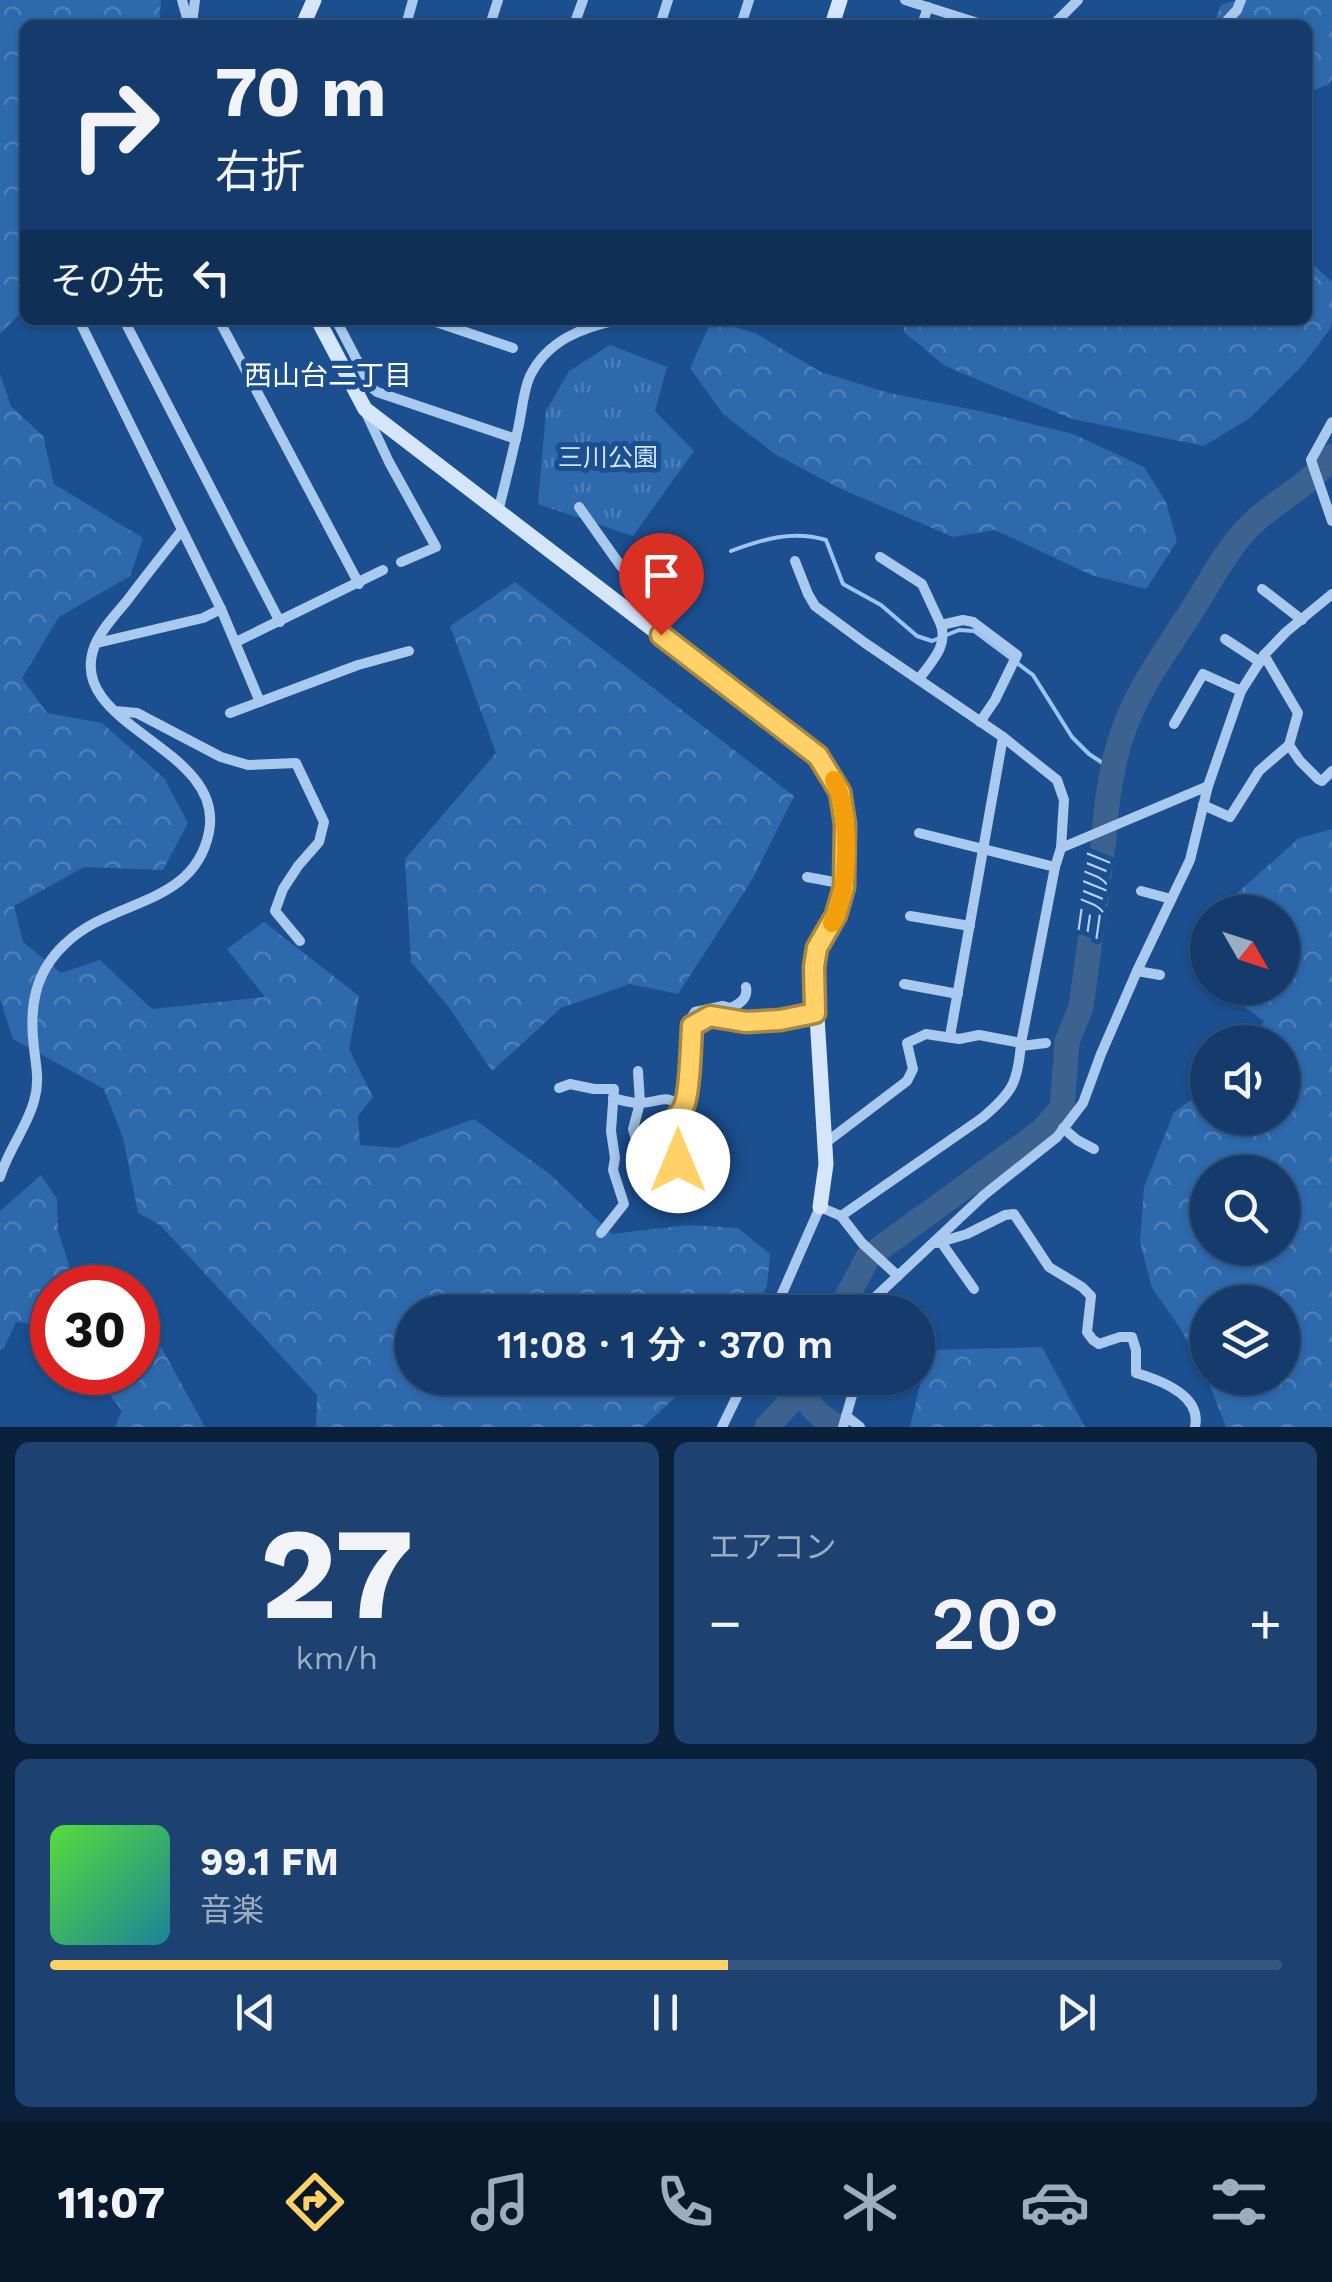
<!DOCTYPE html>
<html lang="ja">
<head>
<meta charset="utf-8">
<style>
	body { margin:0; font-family:"Work Sans","Noto Sans JP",sans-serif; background:#1d4271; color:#f1f3f6; height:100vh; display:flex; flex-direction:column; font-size:38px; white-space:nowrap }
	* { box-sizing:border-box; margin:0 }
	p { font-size:32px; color:#9dadc1 }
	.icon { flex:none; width:55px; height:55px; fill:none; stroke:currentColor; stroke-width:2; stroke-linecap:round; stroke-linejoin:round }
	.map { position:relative; height:1427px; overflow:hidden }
	.drawer { display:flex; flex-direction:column; gap:15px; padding:15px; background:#0b203b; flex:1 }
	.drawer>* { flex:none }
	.banner { position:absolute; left:20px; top:20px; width:1292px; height:305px; border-radius:15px; box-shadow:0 2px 8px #0004,0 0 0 2px #33557e; background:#143b6b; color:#f1f3f6; overflow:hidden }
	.needle { width:65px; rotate:129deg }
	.buttons { position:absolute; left:1190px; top:895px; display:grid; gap:20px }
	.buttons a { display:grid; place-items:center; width:110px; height:110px; border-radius:50%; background:#143b6b; box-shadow:0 2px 8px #0004,0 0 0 2px #33557e; font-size:50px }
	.speed { position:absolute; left:30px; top:1265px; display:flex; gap:20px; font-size:50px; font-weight:700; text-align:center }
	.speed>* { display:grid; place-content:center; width:130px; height:130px; border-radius:50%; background:#143b6b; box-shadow:0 2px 8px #0004,0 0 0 2px #33557e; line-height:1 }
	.speed .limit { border:15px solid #d22; background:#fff; color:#111 }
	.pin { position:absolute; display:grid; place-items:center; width:85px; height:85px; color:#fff; margin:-102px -42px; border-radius:50% 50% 50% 0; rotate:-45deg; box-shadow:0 0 10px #0007 }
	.pin .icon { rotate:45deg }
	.me { position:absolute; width:110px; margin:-55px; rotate:0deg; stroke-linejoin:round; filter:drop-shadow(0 0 8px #0008) }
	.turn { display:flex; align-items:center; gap:35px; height:210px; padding:0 30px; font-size:45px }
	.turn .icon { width:130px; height:130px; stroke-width:2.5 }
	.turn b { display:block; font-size:70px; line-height:85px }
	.then { display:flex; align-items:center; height:95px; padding:0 30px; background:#0003; gap:20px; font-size:38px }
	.big { font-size:75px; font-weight:600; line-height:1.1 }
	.drawer .card { flex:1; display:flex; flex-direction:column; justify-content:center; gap:15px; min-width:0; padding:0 35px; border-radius:15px; background:#1d4271 }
	.drawer .dial { align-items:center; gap:0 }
	.dial b { font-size:130px; line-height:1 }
	.song { display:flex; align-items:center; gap:30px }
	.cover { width:120px; height:120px; border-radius:15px; background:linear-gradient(135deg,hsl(110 70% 55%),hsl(190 70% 35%)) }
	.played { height:10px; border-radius:5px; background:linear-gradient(90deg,#ffd166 55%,#33557e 55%) }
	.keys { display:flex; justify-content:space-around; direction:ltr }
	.heat { display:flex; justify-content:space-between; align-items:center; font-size:55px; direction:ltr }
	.drawer .tiles { flex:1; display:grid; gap:15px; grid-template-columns:1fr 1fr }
	.card:last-child { grid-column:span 2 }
	.trip { position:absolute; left:395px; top:1295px; width:540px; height:100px; border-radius:50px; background:#143b6b; box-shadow:0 2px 8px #0004,0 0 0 2px #33557e; font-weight:600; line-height:100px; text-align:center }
	.tabs { display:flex; height:160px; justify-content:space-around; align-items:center; background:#08182b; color:#9dadc1 }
	.tabs .icon { width:70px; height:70px }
	.tabs .active { color:#ffd166 }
	.tabs b { font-size:45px; color:#f1f3f6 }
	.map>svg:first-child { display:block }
</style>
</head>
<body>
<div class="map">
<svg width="1332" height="1427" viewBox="0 0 1332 1427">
	<defs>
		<pattern id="forest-crowns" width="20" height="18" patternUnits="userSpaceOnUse" patternTransform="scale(2.5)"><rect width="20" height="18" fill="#2e69ad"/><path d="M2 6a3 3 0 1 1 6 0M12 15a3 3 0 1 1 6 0" fill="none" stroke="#4d80b9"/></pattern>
		<pattern id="park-tufts" width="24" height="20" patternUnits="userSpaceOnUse" patternTransform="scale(2.5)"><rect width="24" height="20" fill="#2e69ad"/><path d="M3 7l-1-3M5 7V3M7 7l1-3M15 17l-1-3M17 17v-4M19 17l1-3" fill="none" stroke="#4d80b9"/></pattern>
	</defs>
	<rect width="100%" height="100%" fill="#1b4f8f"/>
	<!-- forest -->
	<g fill="url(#forest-crowns)" fill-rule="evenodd">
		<path d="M0,0H161L159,25H25V308L0,334Z"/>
		<path d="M1237,0H1332V79L1329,84L1308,93V25H1213L1221,5Z"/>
		<path d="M1308,260L1332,282V322L1330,329L1302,366L1250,418L1204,446L1072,419L945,366L904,332L903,320H1308Z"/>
		<path d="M712,320L755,333L821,372L889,393L984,412L1073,434L1144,467L1166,502L1177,541L1146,589L1091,575L995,530L953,537L839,488L775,454L723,414L690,368Z"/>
		<path d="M0,374L11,406L43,436L54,484L143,538L130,576L59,617L22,678L47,713L102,723L164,778L188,823L163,870L84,867L14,906L23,942L61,973L100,960L152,1009L265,997L227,949L264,922L359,996L349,1049L373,1097L358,1116L360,1145L396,1148L474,1119L551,1175L612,1234L688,1225L738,1228L770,1254L767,1286L753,1312H412V1378H696L643,1427H316L317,1395L160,1225L138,1213L123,1138L104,1089L13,1039L0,999Z"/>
		<path d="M515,582L794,796L752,880L678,994L630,984L561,1008L492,1071L448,1006L411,962L405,859L496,753L450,626Z"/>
		<path d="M1332,829V1427H1226L1208,1380L1180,1328L1152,1288L1140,1242L1144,1187L1174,1112L1207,1089L1208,1118H1282V1042H1249L1264,1021L1217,988H1282V912H1225L1234,896L1299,838ZM1208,1172H1282V1248H1208ZM1208,1302H1282V1378H1208Z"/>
		<path d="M41,1175L57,1199L58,1231L71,1271L126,1284L128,1287L52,1288V1326L16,1322L4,1348L0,1350V1211Z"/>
		<path d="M138,1305L205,1427H115L122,1411L94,1373L138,1372Z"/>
		<path d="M1042,1347L1085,1427H910L928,1350Z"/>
	</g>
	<!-- park -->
	<path fill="url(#park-tufts)" d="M610,345L667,367L655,411L694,451L633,536L538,504L546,411L569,371Z"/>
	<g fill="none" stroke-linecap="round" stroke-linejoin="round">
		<!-- stream -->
		<path stroke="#9cc4f0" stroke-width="4" d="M731,551C763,539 793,530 826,540L843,584L881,605L917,636L932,641L959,630L974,631L1033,675L1072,737L1089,754L1104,764L1115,766"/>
		<!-- river -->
		<g stroke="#3c6290" stroke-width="25">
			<path d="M839,1312L868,1257L1042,1131L1062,1108L1067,1042L1081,1007L1104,839C1106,802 1112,761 1125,726C1141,684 1170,645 1194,607C1213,577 1230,543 1256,520C1282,497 1311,484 1332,456"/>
			<path d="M802,1389C810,1408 820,1418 839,1427"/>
			<path d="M767,1427L802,1389L807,1378"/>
		</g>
		<!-- street -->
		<g stroke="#a9c9ee" stroke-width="10">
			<path d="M182,0L189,25"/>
			<path d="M905,0L984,25"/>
			<path d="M192,24L195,0"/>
			<path d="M406,25L413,0"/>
			<path d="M490,25L498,0"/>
			<path d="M574,25L583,0"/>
			<path d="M660,25L668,0"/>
			<path d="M741,25L749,0"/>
			<path d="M922,25L928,7"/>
			<path d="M1053,25L1078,0"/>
			<path d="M1223,25L1237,10L1241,0"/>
			<path d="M79,320L221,609L260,702"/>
			<path d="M124,320L280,622"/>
			<path d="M219,320L359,584"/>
			<path d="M336,320L371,387L377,392L516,439"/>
			<path d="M430,320L513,348"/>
			<path d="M367,415L389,462L436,547L401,562"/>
			<path d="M1332,422L1311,460L1332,521"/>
			<path d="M579,507L620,565L663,616L664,624L661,635"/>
			<path d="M498,512C505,484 512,456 518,429C522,412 523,391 530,376C547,341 582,327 618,320"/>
			<path d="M880,557L922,584L941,625"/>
			<path d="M795,561L808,594L815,606L865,643L1003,737L1057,780L1064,800L1061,848L1055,867L1021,1043C1018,1083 1012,1093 982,1118L841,1216"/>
			<path d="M1262,589L1302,620"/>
			<path d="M1225,639L1260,662"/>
			<path d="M236,642L383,570"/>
			<path d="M97,643L203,618L221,609"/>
			<path d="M919,679C931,662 948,647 941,625L963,620L973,622L1017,655L995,700L980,722"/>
			<path d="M115,711L137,713L221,757L248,765L296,763L324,822L319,842L298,866L283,889L275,911L300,941"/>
			<path d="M230,713L358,665L409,651"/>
			<path d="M1174,724L1203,674L1241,691"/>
			<path d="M1289,745L1300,761L1318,779L1322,781L1332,771"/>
			<path d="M1203,805L1230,817L1259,771L1289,745L1298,713L1264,655"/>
			<path d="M919,833L1055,867"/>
			<path d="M1061,848L1208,786"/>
			<path d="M807,877L845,884"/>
			<path d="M1141,891L1171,899"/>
			<path d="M910,916L970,926"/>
			<path d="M1137,971L1160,975"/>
			<path d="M904,984L958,994"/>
			<path d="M692,1026L691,1018L695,1012L723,1006L731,1008C741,1003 748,998 746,987"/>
			<path d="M950,1036L1003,737"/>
			<path d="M1021,1046L1046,1043"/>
			<path d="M559,1088L570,1084L594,1089H614L611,1131L615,1158L613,1170L624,1204L601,1233"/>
			<path d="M613,1098C621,1100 630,1103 638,1103C660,1104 666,1090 683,1110L690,1065L692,1026L710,1016L746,1022L780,1020L815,1013"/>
			<path d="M683,1110C676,1115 675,1115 673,1124C670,1137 679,1172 684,1185"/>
			<path d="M1063,1128L1077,1140L1094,1149"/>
			<path d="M636,1140L633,1129L640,1103L638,1071"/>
			<path d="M824,1144L907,1081L913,1069L907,1043L926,1034L959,1039L979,1035L1021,1043"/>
			<path d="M0,1177C8,1150 27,1127 34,1101C40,1081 36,1067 34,1048C29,1008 34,973 65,944C112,898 194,907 209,832C226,746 62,726 95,645C101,630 115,615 126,602C144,578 163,554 182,530"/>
			<path d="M941,1242L974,1289"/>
			<path d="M937,1243L967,1234L1005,1215L1014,1214L1049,1267L1082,1287L1091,1296L1087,1332L1093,1340L1099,1344L1120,1337H1132L1136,1350V1373C1160,1380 1202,1395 1195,1427"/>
			<path d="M774,1312L820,1207L841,1216L862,1243L898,1276"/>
			<path d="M856,1312L860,1305L868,1304"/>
			<path d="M868,1312V1304L984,1195L1057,1137L1083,1103L1101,1054L1137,971L1190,860L1208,786L1241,691L1264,655L1286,632L1332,594"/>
			<path d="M846,1416L860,1427"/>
			<path d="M722,1427L746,1378"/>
			<path d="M843,1427L857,1378"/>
		</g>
		<!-- secondary -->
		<g stroke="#d6e6fa" stroke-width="15">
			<path d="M303,25L314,0"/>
			<path d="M832,25L840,0"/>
			<path d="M318,320L365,409L818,756C826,766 835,777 839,790C849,817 848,890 836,916C828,936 818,945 814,967L826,1164L820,1207"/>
		</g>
	</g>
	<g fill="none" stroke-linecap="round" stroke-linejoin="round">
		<defs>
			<path id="route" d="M661,635L818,756L840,792L845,824L844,887L836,915L817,948L814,967L815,1013L780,1020L746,1022L710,1016L692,1026C691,1042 690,1096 683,1108C679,1116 673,1118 672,1129C671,1139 676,1151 678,1161"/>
		</defs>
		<!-- route casing -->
		<use href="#route" stroke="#a68842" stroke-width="25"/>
		<!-- route -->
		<use href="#route" stroke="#ffd166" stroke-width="18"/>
		<!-- slow -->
		<path stroke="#f59e0b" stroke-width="18" d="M832,923C850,892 851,812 834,780"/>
	</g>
	<g text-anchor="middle" stroke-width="10" stroke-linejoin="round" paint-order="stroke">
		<!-- park labels -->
		<g font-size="25" fill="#cfe3fa" stroke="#1b4f8f">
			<text x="608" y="466">三川公園</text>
		</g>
		<!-- neighbourhood labels -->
		<g font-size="28" fill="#fff" stroke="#1b4f8f">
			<text x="328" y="385">西山台二丁目</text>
		</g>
		<!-- water labels -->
		<g font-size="28" font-style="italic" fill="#b5d3f5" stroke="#1b4f8f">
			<text transform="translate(1093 898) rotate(-82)" y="10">三川川</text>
		</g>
	</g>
</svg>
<div class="buttons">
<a><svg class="needle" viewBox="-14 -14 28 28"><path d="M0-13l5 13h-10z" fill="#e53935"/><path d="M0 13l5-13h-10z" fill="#9dadc1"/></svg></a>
<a><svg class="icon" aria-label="sound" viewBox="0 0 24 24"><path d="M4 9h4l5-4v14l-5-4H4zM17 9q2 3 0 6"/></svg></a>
<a><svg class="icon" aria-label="search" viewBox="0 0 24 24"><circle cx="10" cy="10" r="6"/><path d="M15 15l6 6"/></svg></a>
<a><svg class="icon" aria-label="layers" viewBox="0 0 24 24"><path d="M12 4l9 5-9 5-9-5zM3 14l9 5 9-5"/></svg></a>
</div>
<div class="speed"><div class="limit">30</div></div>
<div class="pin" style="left:661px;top:635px;background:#d93025"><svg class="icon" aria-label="arrive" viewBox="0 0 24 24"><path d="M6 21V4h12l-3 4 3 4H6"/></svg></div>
<svg class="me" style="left:678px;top:1161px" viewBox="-20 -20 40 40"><circle r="19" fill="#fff"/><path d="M0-13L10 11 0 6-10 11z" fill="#ffd166"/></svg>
<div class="trip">11:08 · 1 分 · 370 m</div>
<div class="banner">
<div class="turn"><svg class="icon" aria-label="right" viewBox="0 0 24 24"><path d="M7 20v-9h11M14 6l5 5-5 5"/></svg><div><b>70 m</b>右折</div></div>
<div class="then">その先<svg class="icon" aria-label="left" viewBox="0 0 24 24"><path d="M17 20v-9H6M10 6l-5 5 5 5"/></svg></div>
</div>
</div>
<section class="drawer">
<div class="tiles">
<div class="card dial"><b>27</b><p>km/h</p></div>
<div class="card"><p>エアコン</p>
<div class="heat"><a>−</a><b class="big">20°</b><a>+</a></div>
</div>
<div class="card">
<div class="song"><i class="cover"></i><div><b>99.1 FM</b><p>音楽</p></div></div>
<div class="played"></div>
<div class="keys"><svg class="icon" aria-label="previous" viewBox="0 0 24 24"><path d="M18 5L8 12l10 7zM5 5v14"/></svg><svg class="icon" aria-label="pause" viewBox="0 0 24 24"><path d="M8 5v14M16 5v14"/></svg><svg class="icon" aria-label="next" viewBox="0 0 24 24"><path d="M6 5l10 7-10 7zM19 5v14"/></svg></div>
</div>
</div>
</section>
<nav class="tabs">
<b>11:07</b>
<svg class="icon active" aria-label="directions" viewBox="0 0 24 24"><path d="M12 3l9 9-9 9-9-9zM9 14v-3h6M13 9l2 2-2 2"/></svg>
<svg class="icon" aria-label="music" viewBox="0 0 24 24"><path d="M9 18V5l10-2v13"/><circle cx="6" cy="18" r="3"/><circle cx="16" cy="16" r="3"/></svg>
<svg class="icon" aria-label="phone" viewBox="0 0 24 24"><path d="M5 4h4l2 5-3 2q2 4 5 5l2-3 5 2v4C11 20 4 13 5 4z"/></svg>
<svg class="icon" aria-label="climate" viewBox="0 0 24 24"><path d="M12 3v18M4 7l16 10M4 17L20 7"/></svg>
<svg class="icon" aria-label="car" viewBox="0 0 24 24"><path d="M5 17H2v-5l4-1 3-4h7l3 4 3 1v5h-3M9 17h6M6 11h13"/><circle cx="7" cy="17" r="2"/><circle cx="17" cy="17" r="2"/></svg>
<svg class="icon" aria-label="filters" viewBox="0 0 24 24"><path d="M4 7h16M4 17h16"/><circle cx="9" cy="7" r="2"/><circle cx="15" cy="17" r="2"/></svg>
</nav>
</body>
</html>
